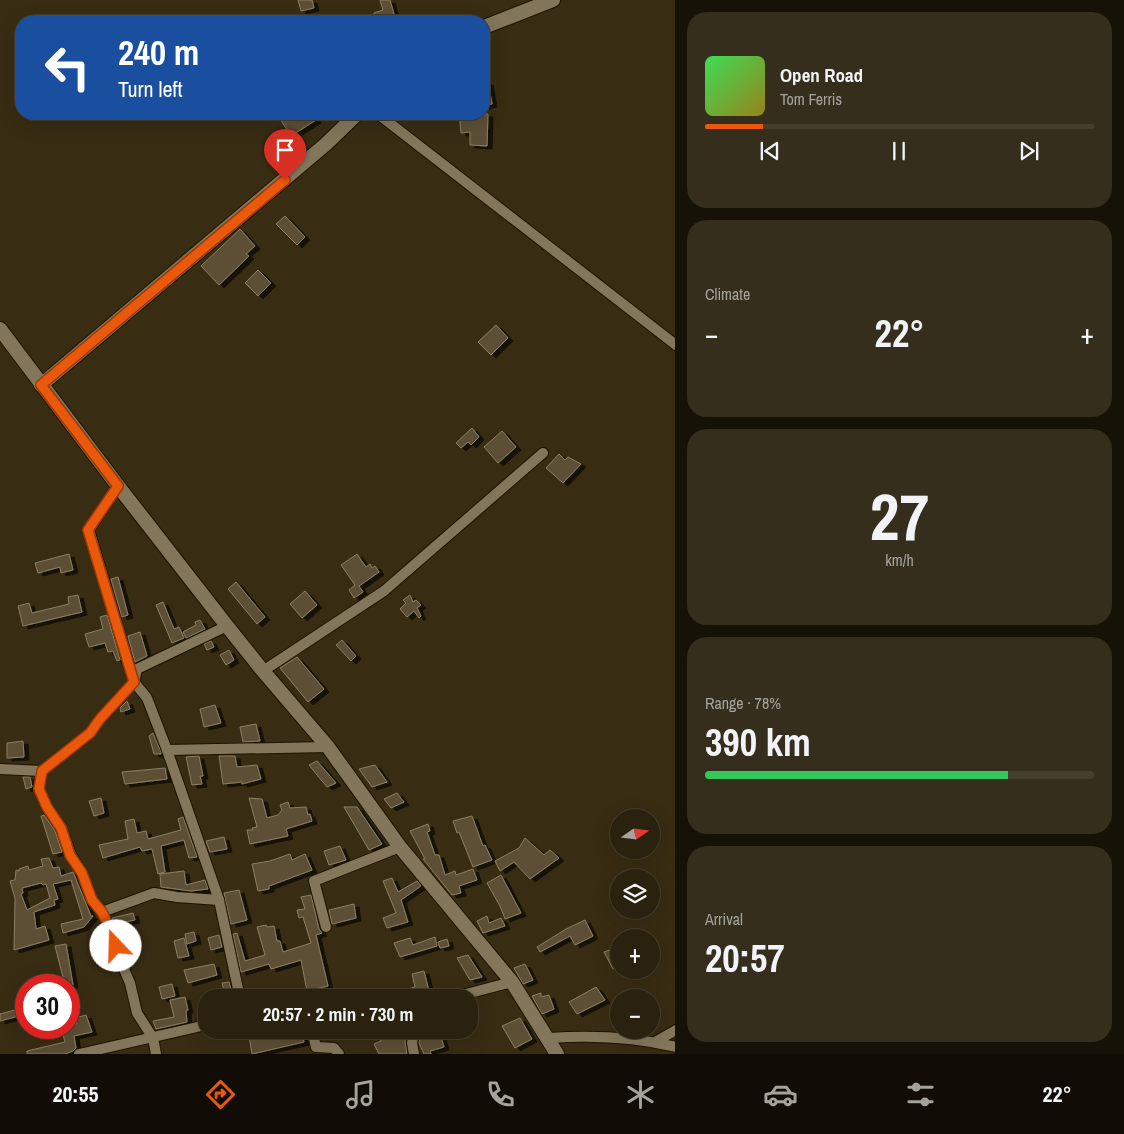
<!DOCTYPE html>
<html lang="en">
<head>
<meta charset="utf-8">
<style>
	body { margin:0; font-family:"Archivo Narrow",sans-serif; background:#362e1c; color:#f1f3f6; height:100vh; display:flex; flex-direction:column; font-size:19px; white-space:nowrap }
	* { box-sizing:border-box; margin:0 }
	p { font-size:16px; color:#a5a39e }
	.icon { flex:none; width:28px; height:28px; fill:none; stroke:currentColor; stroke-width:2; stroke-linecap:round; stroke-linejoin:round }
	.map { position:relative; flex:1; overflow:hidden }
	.details { display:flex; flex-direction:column; gap:12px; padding:12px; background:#171208; width:449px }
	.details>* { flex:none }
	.banner { position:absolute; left:15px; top:15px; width:475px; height:105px; border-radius:20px; box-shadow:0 5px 20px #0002,0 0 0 1px #463e2e; background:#1a4fa0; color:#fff; overflow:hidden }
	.needle { width:32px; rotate:76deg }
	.fabs { position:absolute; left:610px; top:809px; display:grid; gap:10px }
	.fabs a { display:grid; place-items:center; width:50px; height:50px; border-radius:50%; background:#2a210e; box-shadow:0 5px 20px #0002,0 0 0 1px #463e2e; font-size:25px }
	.speed { position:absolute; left:15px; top:974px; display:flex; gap:10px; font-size:25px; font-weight:700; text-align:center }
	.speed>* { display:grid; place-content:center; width:65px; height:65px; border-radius:50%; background:#2a210e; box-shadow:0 5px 20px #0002,0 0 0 1px #463e2e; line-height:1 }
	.speed .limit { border:8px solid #d22; background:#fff; color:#111 }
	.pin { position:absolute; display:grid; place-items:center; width:42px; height:42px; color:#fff; margin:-51px -21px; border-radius:50% 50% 50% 0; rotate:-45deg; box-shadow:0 0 5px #0007 }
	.pin .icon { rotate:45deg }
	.me { position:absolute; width:55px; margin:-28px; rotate:339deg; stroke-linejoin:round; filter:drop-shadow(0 0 4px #0008) }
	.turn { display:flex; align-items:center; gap:18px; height:105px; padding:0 20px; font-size:22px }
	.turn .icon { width:65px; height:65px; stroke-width:2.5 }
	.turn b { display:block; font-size:35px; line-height:42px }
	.big { font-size:38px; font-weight:700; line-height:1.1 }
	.details .widget { flex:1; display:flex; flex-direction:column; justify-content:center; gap:8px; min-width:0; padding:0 18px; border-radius:20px; background:#362e1c }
	.details .dial { align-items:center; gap:0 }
	.dial b { font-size:65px; line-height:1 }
	.song { display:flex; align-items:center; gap:15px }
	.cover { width:60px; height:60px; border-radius:8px; background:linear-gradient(135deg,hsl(130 70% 55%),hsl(50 70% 35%)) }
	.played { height:5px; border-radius:2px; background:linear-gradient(90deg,#ea580c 15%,#463e2e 15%) }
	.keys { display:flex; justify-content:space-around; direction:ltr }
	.heat { display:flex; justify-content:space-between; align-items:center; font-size:28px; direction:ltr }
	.charge { height:8px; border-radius:4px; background:linear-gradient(90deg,#34c759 78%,#463e2e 0) }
	.trip { position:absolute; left:198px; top:989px; width:280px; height:50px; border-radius:20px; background:#2a210e; box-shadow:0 5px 20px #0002,0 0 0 1px #463e2e; font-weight:700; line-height:50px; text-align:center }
	.menu { display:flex; height:80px; justify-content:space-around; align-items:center; background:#110d06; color:#a5a39e }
	.menu .icon { width:35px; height:35px }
	.menu .on { color:#ea580c }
	.menu b { font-size:22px; color:#f1f3f6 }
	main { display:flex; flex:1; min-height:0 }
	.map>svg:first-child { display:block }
</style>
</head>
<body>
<main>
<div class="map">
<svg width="676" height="1054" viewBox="0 0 676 1054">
	<defs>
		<filter id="shadow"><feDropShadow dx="5" dy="3" stdDeviation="0" flood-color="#0009"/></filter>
	</defs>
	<rect width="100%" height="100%" fill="#382c13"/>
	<!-- building -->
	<g fill="#5c4f35" stroke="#8c7f63" fill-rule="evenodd" filter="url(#shadow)">
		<path d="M298,0H312L314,8L301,11Z"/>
		<path d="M380,0H390L396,21H376L374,13L383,10Z"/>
		<path d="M484,82H488L492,104L484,106Z"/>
		<path d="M277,114H312L316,120L291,136Z"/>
		<path d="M459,114H488L487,146L470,145V132L461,133Z"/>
		<path d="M285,216L305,237L297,245L276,224Z"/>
		<path d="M240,229L255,246L246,254L249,256L219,285L201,266Z"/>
		<path d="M258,270L271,283L258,296L245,283Z"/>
		<path d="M496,325L508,338L491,355L478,342Z"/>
		<path d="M472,428L479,437L471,445L468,442L461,448L456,443Z"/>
		<path d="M502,431L516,447L498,463L484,447Z"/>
		<path d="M559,454L565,460L568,457L581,464L563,483L546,468Z"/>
		<path d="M69,554L73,570L61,573L60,567L38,573L35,563Z"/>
		<path d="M357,554L366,567L370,564L372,568L375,566L379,572L359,586L363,592L354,598L349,590L355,585L341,565Z"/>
		<path d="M118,577L128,615L122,617L111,579Z"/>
		<path d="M236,582L265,617L257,624L228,589Z"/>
		<path d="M305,591L317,605L302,618L290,604Z"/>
		<path d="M78,595L82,612L23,626L18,606L29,603L32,613L69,604L68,597Z"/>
		<path d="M410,595L413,602L416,600L421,605L417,608L421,616L419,618L414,611L407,617L400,609L406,603L403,600Z"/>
		<path d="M163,602L174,629L179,627L184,638L172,643L156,605Z"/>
		<path d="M107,615L120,660L117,661L113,651L108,652L105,643L89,647L85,634L103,629L100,617Z"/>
		<path d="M200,620L205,629L186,638L183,632L196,625L195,622Z"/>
		<path d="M140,632L147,656L135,662L128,636Z"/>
		<path d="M342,640L356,656L351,661L336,645Z"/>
		<path d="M211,641L214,647L207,650L204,644Z"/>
		<path d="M229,650L234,660L226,665L220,655Z"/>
		<path d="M297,657L324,689L308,702L280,668Z"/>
		<path d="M127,701L130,709L121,712L120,708Z"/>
		<path d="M215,705L221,723L204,727L200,709Z"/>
		<path d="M256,724L260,741L243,742L240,727Z"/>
		<path d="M153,733L161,752V754H154L149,736Z"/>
		<path d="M23,741L24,757L7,758V743Z"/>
		<path d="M199,756L203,776H200L202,784L192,785L186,757Z"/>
		<path d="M219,756H235L237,767L257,765L261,779L242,784V782L223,784Z"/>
		<path d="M317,761L336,783L327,787L309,765Z"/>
		<path d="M375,765L387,782L372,787L359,769Z"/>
		<path d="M165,768L167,779L125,784L122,772Z"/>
		<path d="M23,777H30L32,787L26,789Z"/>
		<path d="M397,793L404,802L391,808L384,799Z"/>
		<path d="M101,798L104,813L94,816L89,801Z"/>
		<path d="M249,798L262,799L267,818L278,815L282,810L280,805L288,802L290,808L306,807L308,815L310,814L312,821L286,829L288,836L250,844L247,830H253L252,828L257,827Z"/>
		<path d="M344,807H357L382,844L369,850Z"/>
		<path d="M44,815L55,831L62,852L53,854L41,816Z"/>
		<path d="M472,816L483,846L485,845L492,860L473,867L459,832L457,833L453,821Z"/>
		<path d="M183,817L197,857L189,858L184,840L161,846L165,872L158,874L152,849L142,851L140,847L103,858L99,845L128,839L125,821L134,819L137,833L146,831L148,839L181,830L178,819Z"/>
		<path d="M428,824L430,831L427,832L435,855H439L445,875L455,871L456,875L473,869L477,880L459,886L461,893L452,895L423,859H425L410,831Z"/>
		<path d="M224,837L227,849L210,852L206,841Z"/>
		<path d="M525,838L544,855L550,850L559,858L530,879L514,862L500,871L495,861L519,848Z"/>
		<path d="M340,846L346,860L329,865L324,851Z"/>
		<path d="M290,854L292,860L305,854L312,870L269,886V889L258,891L252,864L270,861Z"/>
		<path d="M49,858L53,868L59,867L61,876L73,872L91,916H93L84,927L63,933L61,924L83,919L71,880L53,884L58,899L54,900L55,905L34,912L36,929L45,926L49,940L14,950L15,898L10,881L15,880L16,870L19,871V869L28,866L29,870L43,866L41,859ZM41,883L43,885L46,884L50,898L27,910L21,894L23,893L22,888Z"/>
		<path d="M184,871L186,885L205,880L208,889L191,891L161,887L160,874Z"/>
		<path d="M501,875L521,913L505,919L500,906L487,883Z"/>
		<path d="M392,878L398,892L417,881L421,886L401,900L408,922L387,928L383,918L396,913L383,881Z"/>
		<path d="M239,890L247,920L231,924L224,893Z"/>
		<path d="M311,895L319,929L322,933L316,935L328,986L307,991L301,960L271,969L269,964L241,972L233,934L237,933L245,961L265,955L257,927L266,925L267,927L274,926L277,941H280L283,952L311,943L303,917L299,918L297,910L305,909L301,897Z"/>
		<path d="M354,904L356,918L332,924L329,910Z"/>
		<path d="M133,913L135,920L120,923L124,938L129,937L130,944L123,945L112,918Z"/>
		<path d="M487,916L489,923L501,918L505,926L483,933L477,921Z"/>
		<path d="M585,920L593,936L575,945L570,936L540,952L537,947L566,929Z"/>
		<path d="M194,932L196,941L187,944L185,934Z"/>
		<path d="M219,935L222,947L211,950L208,938Z"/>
		<path d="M435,937L437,946L400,957L394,943L410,938L413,945Z"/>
		<path d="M184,938L189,956L178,958L174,941Z"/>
		<path d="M447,939L449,946L440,948L438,942Z"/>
		<path d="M66,944L73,985H65L55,946Z"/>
		<path d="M619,947V967L613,969L604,952Z"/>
		<path d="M468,955L482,977L470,980L457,958Z"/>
		<path d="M214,964L217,975L188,983L184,970Z"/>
		<path d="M525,964L533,980L523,984L514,968Z"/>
		<path d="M424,971L430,995L417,998L411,996L408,989L415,987L412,974Z"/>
		<path d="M229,982L233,998H226L222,983Z"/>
		<path d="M172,984L175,996L162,999L159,987Z"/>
		<path d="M596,987L605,1000L577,1014L569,1002Z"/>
		<path d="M541,993V997L549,995L554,1009L542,1014L532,996Z"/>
		<path d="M185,997L188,1010L186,1011L187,1022L156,1029L153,1021L174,1017L170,1000Z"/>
		<path d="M26,1007V1014L0,1021V1014Z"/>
		<path d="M86,1015L92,1032L74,1036L76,1048L73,1051L65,1054H27V1051L65,1042L61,1028H69V1025L77,1024L75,1018Z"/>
		<path d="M520,1018L532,1039L515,1048L502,1026Z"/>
		<path d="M248,1030H301L304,1042L252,1054Z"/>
		<path d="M398,1030H407L405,1042L407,1054H379L374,1044L381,1041L379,1037Z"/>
		<path d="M427,1030H439L444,1047L430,1051L431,1054H424L419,1043L421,1032Z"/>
	</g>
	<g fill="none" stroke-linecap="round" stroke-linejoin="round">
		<defs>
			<g id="street">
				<path d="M378,114L676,345"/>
				<path d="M118,486L89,530L134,682L147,698L167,750L219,900L240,998"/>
				<path d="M263,671L384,591L543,453"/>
				<path d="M167,750L328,747"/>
				<path d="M0,769L42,771"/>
				<path d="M102,912L154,893L177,897L219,900"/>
				<path d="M326,927L314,881L400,847"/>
				<path d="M451,998L512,982"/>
				<path d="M312,1030L316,1047L334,1048L339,1054"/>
				<path d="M549,1038C590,1035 635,1037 676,1047"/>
				<path d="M655,1042L676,1030"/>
				<path d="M79,1054L206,1025"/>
				<path d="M156,1054L153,1038L137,1013L130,983L120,960L112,933L102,912L92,900L82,873L71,855L61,828L47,807L39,789L42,771L90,733L100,719L134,682L137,669L227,626"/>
				<path d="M414,1054L412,1043L414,1030"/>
			</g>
			<g id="secondary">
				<path d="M484,27L553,0"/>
				<path d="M0,329L118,486L227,626L263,671L328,747L400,847L512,982L557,1054"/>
				<path d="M41,385L326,144L357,114"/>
			</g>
		</defs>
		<!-- street casing -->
		<use href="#street" stroke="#1f1400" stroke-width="12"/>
		<!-- secondary casing -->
		<use href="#secondary" stroke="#1f1400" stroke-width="16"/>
		<!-- street -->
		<use href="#street" stroke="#83765a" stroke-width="10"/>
		<!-- secondary -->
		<use href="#secondary" stroke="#83765a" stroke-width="14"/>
	</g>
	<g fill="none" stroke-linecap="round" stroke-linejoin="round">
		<defs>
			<path id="route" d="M116,946L112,933L102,912L92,900L82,873L70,855L61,828L47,807L39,789L42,771L90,733L100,719L134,682L88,530L118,486L41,385L285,180"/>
		</defs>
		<!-- route casing -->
		<use href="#route" stroke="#983908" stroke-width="12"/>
		<!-- route -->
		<use href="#route" stroke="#ea580c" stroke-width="9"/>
	</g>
</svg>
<div class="fabs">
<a><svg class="needle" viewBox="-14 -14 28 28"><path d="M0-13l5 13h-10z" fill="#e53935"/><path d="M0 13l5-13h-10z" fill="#a5a39e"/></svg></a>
<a><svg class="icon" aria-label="layers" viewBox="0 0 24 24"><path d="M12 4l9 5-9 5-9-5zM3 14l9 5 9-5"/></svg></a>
<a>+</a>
<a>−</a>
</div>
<div class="speed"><div class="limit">30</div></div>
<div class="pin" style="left:285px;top:180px;background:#d93025"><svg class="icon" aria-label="arrive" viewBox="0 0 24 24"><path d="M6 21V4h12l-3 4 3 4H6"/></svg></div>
<svg class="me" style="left:116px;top:946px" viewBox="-20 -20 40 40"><circle r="19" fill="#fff"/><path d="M0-13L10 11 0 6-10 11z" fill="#ea580c"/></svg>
<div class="trip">20:57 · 2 min · 730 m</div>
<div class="banner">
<div class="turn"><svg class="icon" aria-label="left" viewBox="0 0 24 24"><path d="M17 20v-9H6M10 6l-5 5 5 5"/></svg><div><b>240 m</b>Turn left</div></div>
</div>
</div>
<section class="details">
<div class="widget">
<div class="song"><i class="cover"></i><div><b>Open Road</b><p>Tom Ferris</p></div></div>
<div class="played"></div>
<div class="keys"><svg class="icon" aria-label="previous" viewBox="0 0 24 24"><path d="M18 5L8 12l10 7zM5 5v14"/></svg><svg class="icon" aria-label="pause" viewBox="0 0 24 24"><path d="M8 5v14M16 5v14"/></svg><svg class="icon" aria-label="next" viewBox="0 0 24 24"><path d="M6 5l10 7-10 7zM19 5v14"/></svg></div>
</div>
<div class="widget"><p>Climate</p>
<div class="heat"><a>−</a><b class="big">22°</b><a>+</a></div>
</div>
<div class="widget dial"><b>27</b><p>km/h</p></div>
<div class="widget"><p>Range · 78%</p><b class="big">390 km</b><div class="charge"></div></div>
<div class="widget"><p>Arrival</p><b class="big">20:57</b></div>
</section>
</main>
<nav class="menu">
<b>20:55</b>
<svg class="icon on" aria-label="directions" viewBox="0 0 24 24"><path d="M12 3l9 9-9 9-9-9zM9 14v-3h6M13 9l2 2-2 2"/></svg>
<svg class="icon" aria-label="music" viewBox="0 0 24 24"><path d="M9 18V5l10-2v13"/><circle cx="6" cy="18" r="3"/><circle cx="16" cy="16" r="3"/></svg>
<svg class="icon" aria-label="phone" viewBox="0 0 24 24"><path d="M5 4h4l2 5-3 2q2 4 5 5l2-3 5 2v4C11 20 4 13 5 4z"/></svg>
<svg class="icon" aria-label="climate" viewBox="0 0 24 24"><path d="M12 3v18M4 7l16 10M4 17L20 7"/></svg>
<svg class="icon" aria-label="car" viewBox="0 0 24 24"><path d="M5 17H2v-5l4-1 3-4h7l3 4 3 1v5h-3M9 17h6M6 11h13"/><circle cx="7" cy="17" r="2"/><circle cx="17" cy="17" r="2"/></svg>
<svg class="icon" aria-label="filters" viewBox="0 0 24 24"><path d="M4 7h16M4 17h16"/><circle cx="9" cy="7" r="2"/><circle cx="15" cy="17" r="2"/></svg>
<b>22°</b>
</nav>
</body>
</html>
